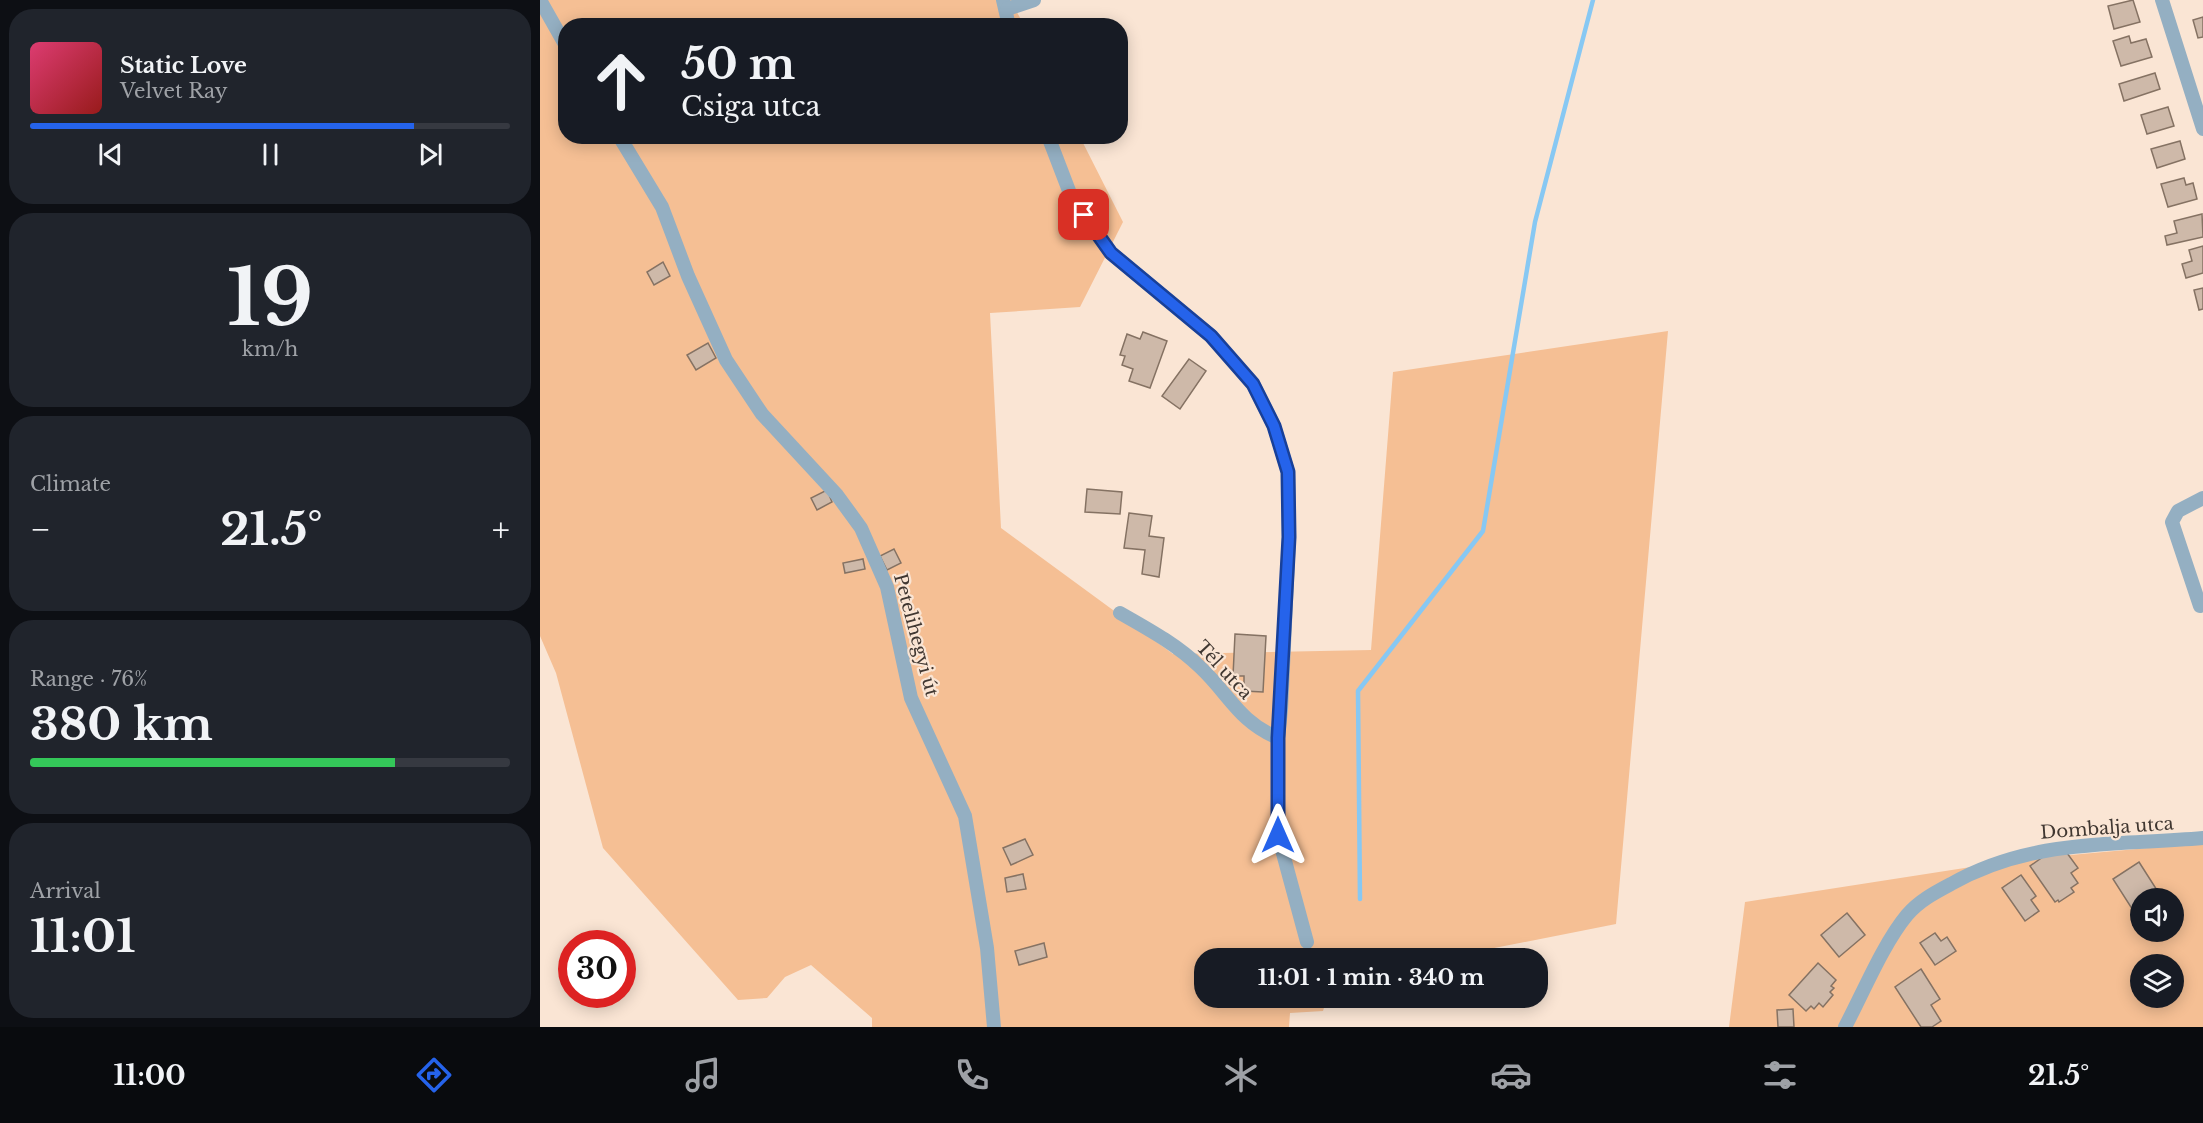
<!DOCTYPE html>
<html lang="en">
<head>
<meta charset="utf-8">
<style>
	body { margin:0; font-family:"Libre Baskerville",serif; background:#20242c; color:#f1f3f6; height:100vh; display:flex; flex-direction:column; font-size:22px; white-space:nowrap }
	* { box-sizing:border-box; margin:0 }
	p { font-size:20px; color:#9ea1a6 }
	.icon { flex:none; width:33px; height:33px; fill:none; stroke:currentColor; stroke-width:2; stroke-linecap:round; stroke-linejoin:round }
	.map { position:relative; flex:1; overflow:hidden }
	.panel { display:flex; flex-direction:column; gap:9px; padding:9px; background:#0d0f14; width:540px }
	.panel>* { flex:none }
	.top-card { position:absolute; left:18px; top:18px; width:570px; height:126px; border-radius:24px; box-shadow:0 3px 15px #0003; background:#171b24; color:#f1f3f6; overflow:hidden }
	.controls { position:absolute; left:1590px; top:888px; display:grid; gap:12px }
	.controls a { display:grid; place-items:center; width:54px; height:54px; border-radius:50%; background:#171b24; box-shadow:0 3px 15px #0003; font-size:30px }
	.speed { position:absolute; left:18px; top:930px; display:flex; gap:12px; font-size:30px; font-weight:700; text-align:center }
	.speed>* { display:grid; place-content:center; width:78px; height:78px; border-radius:50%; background:#171b24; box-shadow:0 3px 15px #0003; line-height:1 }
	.speed .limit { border:9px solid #d22; background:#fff; color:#111 }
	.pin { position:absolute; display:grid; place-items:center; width:51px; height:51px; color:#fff; margin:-26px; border-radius:12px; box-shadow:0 3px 9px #0006 }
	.me { position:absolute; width:66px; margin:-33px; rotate:0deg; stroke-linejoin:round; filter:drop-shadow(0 0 4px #0008) }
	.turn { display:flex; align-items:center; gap:21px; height:126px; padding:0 24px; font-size:27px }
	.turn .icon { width:78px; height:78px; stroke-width:2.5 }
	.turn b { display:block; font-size:42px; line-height:51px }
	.big { font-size:45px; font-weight:700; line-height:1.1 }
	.panel .tile { flex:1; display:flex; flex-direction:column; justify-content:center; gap:9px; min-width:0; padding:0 21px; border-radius:24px; background:#20242c }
	.panel .dial { align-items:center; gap:0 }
	.dial b { font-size:78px; line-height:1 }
	.song { display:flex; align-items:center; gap:18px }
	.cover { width:72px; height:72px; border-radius:9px; background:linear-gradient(135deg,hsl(340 70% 55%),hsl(0 70% 35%)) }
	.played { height:6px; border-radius:3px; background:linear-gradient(90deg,#2563eb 80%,#363941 80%) }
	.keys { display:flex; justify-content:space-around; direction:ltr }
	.heat { display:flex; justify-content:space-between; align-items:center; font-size:33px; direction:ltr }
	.charge { height:9px; border-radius:4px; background:linear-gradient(90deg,#34c759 76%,#363941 0) }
	.trip { position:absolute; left:654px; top:948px; width:354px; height:60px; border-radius:24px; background:#171b24; box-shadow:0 3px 15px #0003; font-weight:700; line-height:60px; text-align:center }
	.tab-bar { display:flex; height:96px; justify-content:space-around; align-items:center; background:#090b0e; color:#9ea1a6 }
	.tab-bar .icon { width:42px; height:42px }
	.tab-bar .selected { color:#2563eb }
	.tab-bar b { font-size:27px; color:#f1f3f6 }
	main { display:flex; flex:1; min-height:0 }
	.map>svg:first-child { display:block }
</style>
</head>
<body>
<main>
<section class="panel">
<div class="tile">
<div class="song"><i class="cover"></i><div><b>Static Love</b><p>Velvet Ray</p></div></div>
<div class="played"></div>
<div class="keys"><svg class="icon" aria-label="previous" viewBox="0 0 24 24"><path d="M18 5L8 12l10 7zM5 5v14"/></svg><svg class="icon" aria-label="pause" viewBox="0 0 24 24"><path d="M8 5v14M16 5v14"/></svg><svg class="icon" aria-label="next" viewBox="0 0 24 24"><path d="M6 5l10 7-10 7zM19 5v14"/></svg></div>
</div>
<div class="tile dial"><b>19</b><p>km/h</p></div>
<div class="tile"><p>Climate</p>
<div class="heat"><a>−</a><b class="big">21.5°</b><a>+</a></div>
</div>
<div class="tile"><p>Range · 76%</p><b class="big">380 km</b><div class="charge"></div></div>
<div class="tile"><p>Arrival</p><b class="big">11:01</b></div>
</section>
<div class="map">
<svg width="1663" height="1027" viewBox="0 0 1663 1027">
	<rect width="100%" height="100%" fill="#fae5d4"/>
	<!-- green -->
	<g fill="#f5bf94" fill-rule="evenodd">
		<path d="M0,0H483L473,5L484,25L26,26V136L540,137L583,222L540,307L450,313L461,528L633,654L831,650L853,372L1128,331L1076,924L939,951L936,958H664V998H787L783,1011L750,1013L749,1027H332V1018L271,965L245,977L227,998L198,1000L63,848L16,673L0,636Z"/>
		<path d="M1663,843V1027H1189L1205,902L1476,860ZM1600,898H1634V932H1600ZM1600,964H1634V998H1600Z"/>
	</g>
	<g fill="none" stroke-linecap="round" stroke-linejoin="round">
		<!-- stream -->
		<path stroke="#87c8f3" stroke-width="4.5" d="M820,899L818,691L943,531L995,222L1053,0"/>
	</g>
	<!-- building -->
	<g fill="#ceb9a9" stroke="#857263" stroke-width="1.5">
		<path d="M1593,0L1600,22L1574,29L1568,6Z"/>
		<path d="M1663,17V37L1658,38L1653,20Z"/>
		<path d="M1589,36L1591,43L1606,39L1612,57L1581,66L1573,41Z"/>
		<path d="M1615,73L1620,89L1584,101L1579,84Z"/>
		<path d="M1628,107L1634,126L1607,134L1601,115Z"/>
		<path d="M1640,141L1645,159L1617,168L1611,149Z"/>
		<path d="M1644,178L1646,185L1653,183L1657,199L1628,207L1621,184Z"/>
		<path d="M1662,214L1663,237L1627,245L1625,236L1637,233L1634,221Z"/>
		<path d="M1663,246V273L1646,278L1642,264L1652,261L1649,250Z"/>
		<path d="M123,262L130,276L114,285L107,272Z"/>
		<path d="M1663,288V309L1659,310L1654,290Z"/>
		<path d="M603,332L627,341L610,388L589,381L593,369L582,365L585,356L580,355L587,334L600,339Z"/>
		<path d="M168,343L176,358L156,370L147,355Z"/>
		<path d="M649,359L666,371L640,409L622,396Z"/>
		<path d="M547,489L582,492L580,514L545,512Z"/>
		<path d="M287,490L292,502L277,510L271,498Z"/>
		<path d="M589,513L612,516L609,536L624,538L619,577L602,574L605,550L584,548Z"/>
		<path d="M354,549L361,563L347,570L340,556Z"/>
		<path d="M323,559L325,569L305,573L303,563Z"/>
		<path d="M695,634L726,636L723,692L704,691V676H693Z"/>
		<path d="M485,839L493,855L471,865L463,848Z"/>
		<path d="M1510,852L1527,853L1538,868L1531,873L1538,883L1531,888L1534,892L1519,902L1518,900L1515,902L1490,866Z"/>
		<path d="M1599,862L1622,898H1600V912L1596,915L1573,879Z"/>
		<path d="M483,874L486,889L467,892L465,878Z"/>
		<path d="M1481,875L1496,896L1491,900L1499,911L1485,921L1462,888Z"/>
		<path d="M1307,913L1325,935L1299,957L1281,935Z"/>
		<path d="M1395,933L1401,941L1407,937L1416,951L1395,965L1380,943Z"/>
		<path d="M504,943L507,957L479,965L475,951Z"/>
		<path d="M1278,963L1296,980L1291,986L1294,988L1290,992L1293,995L1283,1007L1279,1003L1274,1009L1271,1006L1266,1011L1249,995Z"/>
		<path d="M1381,969L1400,999L1391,1005L1401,1021L1392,1027H1381L1355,987Z"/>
		<path d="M1253,1009L1254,1027H1238L1237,1010Z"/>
	</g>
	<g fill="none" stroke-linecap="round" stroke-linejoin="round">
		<!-- minor -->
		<g stroke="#94afc2" stroke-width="14">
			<path d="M0,0L26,46"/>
			<path d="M463,0L469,26"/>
			<path d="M1622,0L1663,129"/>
			<path d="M467,9L494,0"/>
			<path d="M79,136L122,207L148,276L186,360L222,414L297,495L321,528L347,587L371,698L425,816L447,948L454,1027"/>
			<path d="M508,136L531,196L571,253L671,336L713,384L734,426L748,472L749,537L741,710L738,738V835L767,942"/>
			<path d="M1660,606L1632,522L1638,511L1663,498"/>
			<path d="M580,613C608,629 636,644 660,667C689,694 699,722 738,738"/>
			<path d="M1305,1027C1323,993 1343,944 1367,915C1379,901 1394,893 1411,884C1492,838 1574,846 1663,838"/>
		</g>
	</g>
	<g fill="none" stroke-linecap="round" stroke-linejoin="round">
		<defs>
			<path id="route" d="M544,215L571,253L671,336L713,384L734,426L748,472L749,537L738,738V835"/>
		</defs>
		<!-- route casing -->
		<use href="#route" stroke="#184099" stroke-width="15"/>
		<!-- route -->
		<use href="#route" stroke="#2563eb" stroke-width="10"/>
	</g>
	<g text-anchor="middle" stroke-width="4.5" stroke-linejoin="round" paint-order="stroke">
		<!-- street labels -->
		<g font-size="18" fill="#403731" stroke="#fae5d4">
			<text transform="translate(376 635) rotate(75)" y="6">Petelihegyi út</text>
			<text transform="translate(684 670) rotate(47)" y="6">Tél utca</text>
			<text transform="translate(1567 828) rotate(-4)" y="6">Dombalja utca</text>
		</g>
	</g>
</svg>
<div class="controls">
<a><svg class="icon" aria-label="sound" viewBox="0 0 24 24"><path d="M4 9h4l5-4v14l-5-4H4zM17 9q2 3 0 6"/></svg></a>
<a><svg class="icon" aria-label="layers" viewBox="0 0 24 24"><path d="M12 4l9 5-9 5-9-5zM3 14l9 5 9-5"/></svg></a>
</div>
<div class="speed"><div class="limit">30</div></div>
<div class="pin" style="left:544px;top:215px;background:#d93025"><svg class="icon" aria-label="arrive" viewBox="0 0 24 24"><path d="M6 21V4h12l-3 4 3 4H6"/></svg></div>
<svg class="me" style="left:738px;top:835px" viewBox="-20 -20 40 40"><path d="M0-17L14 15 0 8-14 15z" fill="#2563eb" stroke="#fff" stroke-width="4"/></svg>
<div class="trip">11:01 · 1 min · 340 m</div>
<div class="top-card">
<div class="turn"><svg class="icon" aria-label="ahead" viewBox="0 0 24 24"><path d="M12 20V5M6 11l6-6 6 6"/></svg><div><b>50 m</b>Csiga utca</div></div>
</div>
</div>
</main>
<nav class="tab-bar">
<b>11:00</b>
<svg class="icon selected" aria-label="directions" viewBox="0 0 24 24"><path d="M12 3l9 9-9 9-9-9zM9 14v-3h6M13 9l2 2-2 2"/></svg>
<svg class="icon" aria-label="music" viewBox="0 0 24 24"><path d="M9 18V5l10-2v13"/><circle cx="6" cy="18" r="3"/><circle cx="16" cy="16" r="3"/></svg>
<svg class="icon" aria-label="phone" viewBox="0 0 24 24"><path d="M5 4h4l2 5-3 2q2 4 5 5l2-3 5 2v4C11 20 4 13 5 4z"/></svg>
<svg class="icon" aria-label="climate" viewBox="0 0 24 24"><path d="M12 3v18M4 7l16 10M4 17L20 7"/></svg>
<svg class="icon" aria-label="car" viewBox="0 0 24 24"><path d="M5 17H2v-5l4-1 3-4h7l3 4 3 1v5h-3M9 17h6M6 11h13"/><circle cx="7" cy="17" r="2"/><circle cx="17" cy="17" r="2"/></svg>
<svg class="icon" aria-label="filters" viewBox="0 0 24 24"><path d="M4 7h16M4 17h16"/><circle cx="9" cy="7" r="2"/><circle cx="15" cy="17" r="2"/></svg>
<b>21.5°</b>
</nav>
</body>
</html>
